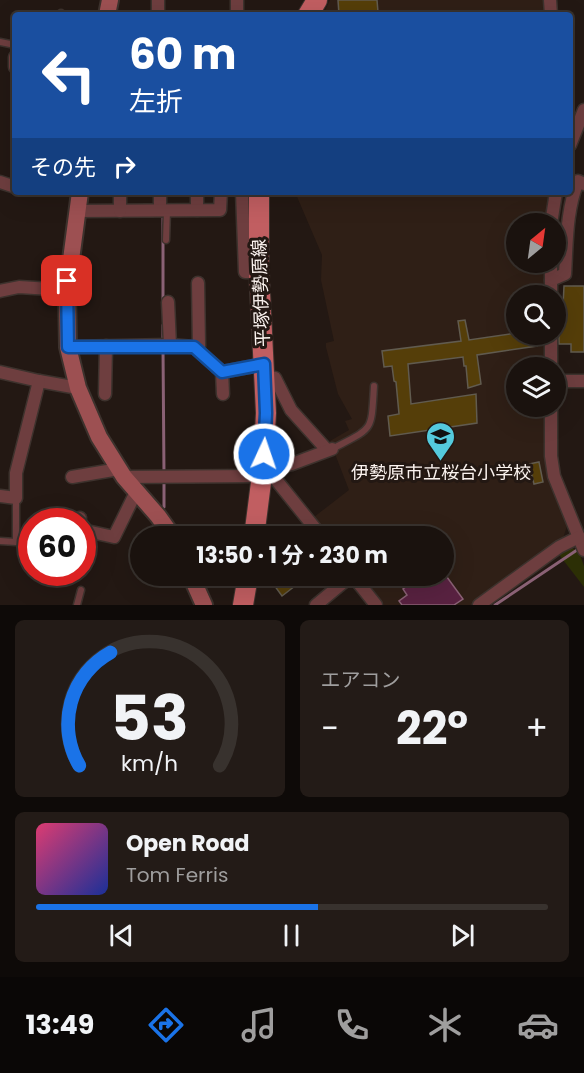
<!DOCTYPE html>
<html lang="ja">
<head>
<meta charset="utf-8">
<style>
	body { margin:0; font-family:Poppins,"Noto Sans JP",sans-serif; background:#231b17; color:#f1f3f6; height:100vh; display:flex; flex-direction:column; font-size:22px; white-space:nowrap }
	* { box-sizing:border-box; margin:0 }
	p { font-size:20px; color:#9f9e9e }
	.icon { flex:none; width:33px; height:33px; fill:none; stroke:currentColor; stroke-width:2; stroke-linecap:round; stroke-linejoin:round }
	.map { position:relative; height:605px; overflow:hidden }
	.details { display:flex; flex-direction:column; gap:15px; padding:15px; background:#0e0a08; flex:1 }
	.details>* { flex:none }
	.hud { position:absolute; left:12px; top:12px; width:561px; height:183px; border-radius:6px; box-shadow:0 6px 24px #0002,0 0 0 2px #38322e; background:#1a4fa0; color:#fff; overflow:hidden }
	.needle { width:39px; rotate:29deg }
	.fabs { position:absolute; left:506px; top:213px; display:grid; gap:12px }
	.fabs a { display:grid; place-items:center; width:60px; height:60px; border-radius:50%; background:#1a120e; box-shadow:0 6px 24px #0002,0 0 0 2px #38322e; font-size:30px }
	.speed { position:absolute; left:18px; top:508px; display:flex; gap:12px; font-size:30px; font-weight:700; text-align:center }
	.speed>* { display:grid; place-content:center; width:78px; height:78px; border-radius:50%; background:#1a120e; box-shadow:0 6px 24px #0002,0 0 0 2px #38322e; line-height:1 }
	.speed .limit { border:9px solid #d22; background:#fff; color:#111 }
	.pin { position:absolute; display:grid; place-items:center; width:51px; height:51px; color:#fff; margin:-26px; border-radius:12px; box-shadow:0 3px 9px #0006 }
	.me { position:absolute; width:66px; margin:-33px; rotate:3deg; stroke-linejoin:round; filter:drop-shadow(0 0 4px #0008) }
	.turn { display:flex; align-items:center; gap:21px; height:126px; padding:0 18px; font-size:27px }
	.turn .icon { width:78px; height:78px; stroke-width:2.5 }
	.turn b { display:block; font-size:42px; line-height:51px }
	.then { display:flex; align-items:center; height:57px; padding:0 18px; background:#0003; gap:12px; font-size:22px }
	.big { font-size:45px; font-weight:700; line-height:1.1 }
	.details .card { flex:1; display:flex; flex-direction:column; justify-content:center; gap:9px; min-width:0; padding:0 21px; border-radius:9px; background:#231b17 }
	.details .dial { align-items:center; gap:0 }
	.dial svg { height:156px; overflow:visible; fill:none; stroke:#38322e; stroke-width:7; stroke-linecap:round; text-anchor:middle }
	.dial text { fill:#f1f3f6; stroke:none }
	.song { display:flex; align-items:center; gap:18px }
	.cover { width:72px; height:72px; border-radius:9px; background:linear-gradient(135deg,hsl(340 70% 55%),hsl(230 70% 35%)) }
	.played { height:6px; border-radius:3px; background:linear-gradient(90deg,#1a73e8 55%,#38322e 55%) }
	.keys { display:flex; justify-content:space-around; direction:ltr }
	.heat { display:flex; justify-content:space-between; align-items:center; font-size:33px; direction:ltr }
	.details .tiles { flex:1; display:grid; gap:15px; grid-template-columns:1fr 1fr }
	.card:last-child { grid-column:span 2 }
	.trip { position:absolute; left:130px; top:526px; width:324px; height:60px; border-radius:30px; background:#1a120e; box-shadow:0 6px 24px #0002,0 0 0 2px #38322e; font-weight:700; line-height:60px; text-align:center }
	.menu { display:flex; height:96px; justify-content:space-around; align-items:center; background:#0a0706; color:#9f9e9e }
	.menu .icon { width:42px; height:42px }
	.menu .selected { color:#1a73e8 }
	.menu b { font-size:27px; color:#f1f3f6 }
	.map>svg:first-child { display:block }
</style>
</head>
<body>
<div class="map">
<svg width="584" height="605" viewBox="0 0 584 605">
	<rect width="100%" height="100%" fill="#231813"/>
	<!-- built -->
	<g fill="#2f1f16">
		<path d="M330,0H546L548,15H323Z"/>
		<path d="M295,192H551L545,223L516,224V262L544,263V295L516,296V334L545,335V367L516,368V406L545,407V467L568,523L563,538L471,605H384L363,576H444V537H331L314,517L349,490L330,441L349,430L345,421L352,419L338,394L326,347V343L334,341L321,280L322,255Z"/>
	</g>
	<!-- green -->
	<path fill="#2c2f05" d="M565,548H572L579,552L584,566V587L557,552Z"/>
	<!-- water -->
	<path fill="#592241" stroke="#8a6175" stroke-width="1.5" d="M444,573L463,599L454,605H402L399,601L407,595L403,589L421,576H444Z"/>
	<g fill="none" stroke-linecap="round" stroke-linejoin="round">
		<!-- stream -->
		<g stroke="#8a6175" stroke-width="3">
			<path d="M163,218V301"/>
			<path d="M163,325V343"/>
			<path d="M163,349L164,475"/>
			<path d="M164,481V507"/>
			<path d="M495,605L580,548"/>
		</g>
	</g>
	<!-- building -->
	<g fill="#553e09" stroke="#615b4f" stroke-width="1.5">
		<path d="M338,0H377L378,12L339,15Z"/>
		<path d="M564,286H584V352H571V344H559L558,306H563Z"/>
		<path d="M465,320L469,340L516,333V334H536L537,346L477,355L481,384L468,388L466,366H464L463,357L408,364L411,404L476,394L477,423L390,436L388,416L399,414L396,382L394,381L392,366L384,367L382,351L461,341L458,321Z"/>
		<path d="M539,462L543,482L534,484L529,464Z"/>
		<path d="M287,576H304L293,584L295,586L282,596L274,585Z"/>
	</g>
	<g fill="none" stroke-linecap="round" stroke-linejoin="round">
		<defs>
			<g id="lane">
				<path d="M61,15V13"/>
				<path d="M0,42L15,45"/>
				<path d="M166,240L167,210"/>
				<path d="M332,449C374,427 371,433 374,386"/>
				<path d="M0,541L16,542V498"/>
				<path d="M77,605L81,590"/>
			</g>
			<g id="street">
				<path d="M158,0V15"/>
				<path d="M237,0V15"/>
				<path d="M550,0L551,15"/>
				<path d="M15,57V67"/>
				<path d="M570,145L584,110"/>
				<path d="M0,182L15,187"/>
				<path d="M160,192V210"/>
				<path d="M197,192V210"/>
				<path d="M242,192L245,272H259"/>
				<path d="M77,211L220,210L221,192"/>
				<path d="M120,211V192"/>
				<path d="M551,224L556,192"/>
				<path d="M551,262V296"/>
				<path d="M551,280L565,274C567,242 566,211 578,181L584,184"/>
				<path d="M0,291L19,287L67,290"/>
				<path d="M168,302L170,345"/>
				<path d="M551,334V368"/>
				<path d="M68,347L170,345L194,347L222,372L264,364"/>
				<path d="M197,349L199,346L198,283"/>
				<path d="M0,372L39,381L78,388"/>
				<path d="M222,372L223,394"/>
				<path d="M265,376L275,378L291,410L327,450"/>
				<path d="M555,381H584"/>
				<path d="M105,394L106,346"/>
				<path d="M551,406V456L554,476L584,550"/>
				<path d="M263,467H273L277,481L322,537"/>
				<path d="M273,467L292,464L332,449"/>
				<path d="M72,477L119,469"/>
				<path d="M124,477L262,476"/>
				<path d="M0,496L16,498V473L39,381"/>
				<path d="M79,522L80,518"/>
				<path d="M82,530L114,537L136,492"/>
				<path d="M353,576L376,605"/>
				<path d="M316,605L351,576"/>
				<path d="M479,605L559,547L579,537"/>
			</g>
			<g id="secondary">
				<path d="M107,15L110,0"/>
				<path d="M80,192L67,290L68,347L78,388L99,437L124,477L158,516L173,537"/>
				<path d="M191,576L204,605"/>
			</g>
			<g id="primary">
				<path d="M308,15L317,0"/>
				<path d="M254,537L263,467L266,413L259,272V192"/>
				<path d="M243,605L248,576"/>
			</g>
		</defs>
		<!-- lane casing -->
		<use href="#lane" stroke="#3d322d" stroke-width="9"/>
		<!-- street casing -->
		<use href="#street" stroke="#3d322d" stroke-width="15"/>
		<!-- secondary casing -->
		<use href="#secondary" stroke="#3d322d" stroke-width="20"/>
		<!-- primary casing -->
		<use href="#primary" stroke="#3d322d" stroke-width="22"/>
		<!-- lane -->
		<use href="#lane" stroke="#6e3e3f" stroke-width="6"/>
		<!-- street -->
		<use href="#street" stroke="#6e3e3f" stroke-width="12"/>
		<!-- secondary -->
		<use href="#secondary" stroke="#9d5052" stroke-width="16"/>
		<!-- primary -->
		<use href="#primary" stroke="#c15e61" stroke-width="20"/>
	</g>
	<g fill="none" stroke-linecap="round" stroke-linejoin="round">
		<defs>
			<path id="route" d="M67,281L68,347H194L222,372L264,364L266,413L264,454"/>
		</defs>
		<!-- route casing -->
		<use href="#route" stroke="#114b97" stroke-width="15"/>
		<!-- route -->
		<use href="#route" stroke="#1a73e8" stroke-width="10"/>
	</g>
	<!-- icons -->
	<defs>
		<symbol id="school-pin" viewBox="-11 -11 22 30"><path d="M0 17L-7.5 6A9.5 9.5 0 1 1 7.5 6Z" fill="#54cadd" stroke="#231813"/><path d="M0-5L7-2L0 1L-7-2ZM-4 1L0 2.5L4 1V4Q0 6-4 4Z" fill="#111"/></symbol>
	</defs>
	<g fill-rule="evenodd">
		<use href="#school-pin" x="424" y="420" width="33" height="45"/>
	</g>
	<g text-anchor="middle" stroke-width="6" stroke-linejoin="round" paint-order="stroke">
		<!-- street labels -->
		<g font-size="18" fill="#fbf3ef" stroke="#231813">
			<text transform="translate(261 293) rotate(-92)" y="6">平塚伊勢原線</text>
		</g>
		<!-- poi labels -->
		<g font-size="18" fill="#fbf3ef" stroke="#231813">
			<text x="441" y="479">伊勢原市立桜台小学校</text>
		</g>
	</g>
</svg>
<div class="fabs">
<a><svg class="needle" viewBox="-14 -14 28 28"><path d="M0-13l5 13h-10z" fill="#e53935"/><path d="M0 13l5-13h-10z" fill="#9f9e9e"/></svg></a>
<a><svg class="icon" aria-label="search" viewBox="0 0 24 24"><circle cx="10" cy="10" r="6"/><path d="M15 15l6 6"/></svg></a>
<a><svg class="icon" aria-label="layers" viewBox="0 0 24 24"><path d="M12 4l9 5-9 5-9-5zM3 14l9 5 9-5"/></svg></a>
</div>
<div class="speed"><div class="limit">60</div></div>
<div class="pin" style="left:67px;top:281px;background:#d93025"><svg class="icon" aria-label="arrive" viewBox="0 0 24 24"><path d="M6 21V4h12l-3 4 3 4H6"/></svg></div>
<svg class="me" style="left:264px;top:454px" viewBox="-20 -20 40 40"><circle r="17" fill="#1a73e8" stroke="#fff" stroke-width="3"/><path d="M0-11L8 9 0 5-8 9z" fill="#fff"/></svg>
<div class="trip">13:50 · 1 分 · 230 m</div>
<div class="hud">
<div class="turn"><svg class="icon" aria-label="left" viewBox="0 0 24 24"><path d="M17 20v-9H6M10 6l-5 5 5 5"/></svg><div><b>60 m</b>左折</div></div>
<div class="then">その先<svg class="icon" aria-label="right" viewBox="0 0 24 24"><path d="M7 20v-9h11M14 6l5 5-5 5"/></svg></div>
</div>
</div>
<section class="details">
<div class="tiles">
<div class="card dial"><svg viewBox="0 0 100 80">
<path d="M14 69A42 42 0 1 1 86 69"/>
<path d="M14 69A42 42 0 0 1 30 11" stroke="#1a73e8"/>
<text x="50" y="56" font-size="32" font-weight="700">53</text>
<text x="50" y="72" font-size="11">km/h</text>
</svg></div>
<div class="card"><p>エアコン</p>
<div class="heat"><a>−</a><b class="big">22°</b><a>+</a></div>
</div>
<div class="card">
<div class="song"><i class="cover"></i><div><b>Open Road</b><p>Tom Ferris</p></div></div>
<div class="played"></div>
<div class="keys"><svg class="icon" aria-label="previous" viewBox="0 0 24 24"><path d="M18 5L8 12l10 7zM5 5v14"/></svg><svg class="icon" aria-label="pause" viewBox="0 0 24 24"><path d="M8 5v14M16 5v14"/></svg><svg class="icon" aria-label="next" viewBox="0 0 24 24"><path d="M6 5l10 7-10 7zM19 5v14"/></svg></div>
</div>
</div>
</section>
<nav class="menu">
<b>13:49</b>
<svg class="icon selected" aria-label="directions" viewBox="0 0 24 24"><path d="M12 3l9 9-9 9-9-9zM9 14v-3h6M13 9l2 2-2 2"/></svg>
<svg class="icon" aria-label="music" viewBox="0 0 24 24"><path d="M9 18V5l10-2v13"/><circle cx="6" cy="18" r="3"/><circle cx="16" cy="16" r="3"/></svg>
<svg class="icon" aria-label="phone" viewBox="0 0 24 24"><path d="M5 4h4l2 5-3 2q2 4 5 5l2-3 5 2v4C11 20 4 13 5 4z"/></svg>
<svg class="icon" aria-label="climate" viewBox="0 0 24 24"><path d="M12 3v18M4 7l16 10M4 17L20 7"/></svg>
<svg class="icon" aria-label="car" viewBox="0 0 24 24"><path d="M5 17H2v-5l4-1 3-4h7l3 4 3 1v5h-3M9 17h6M6 11h13"/><circle cx="7" cy="17" r="2"/><circle cx="17" cy="17" r="2"/></svg>
</nav>
</body>
</html>
